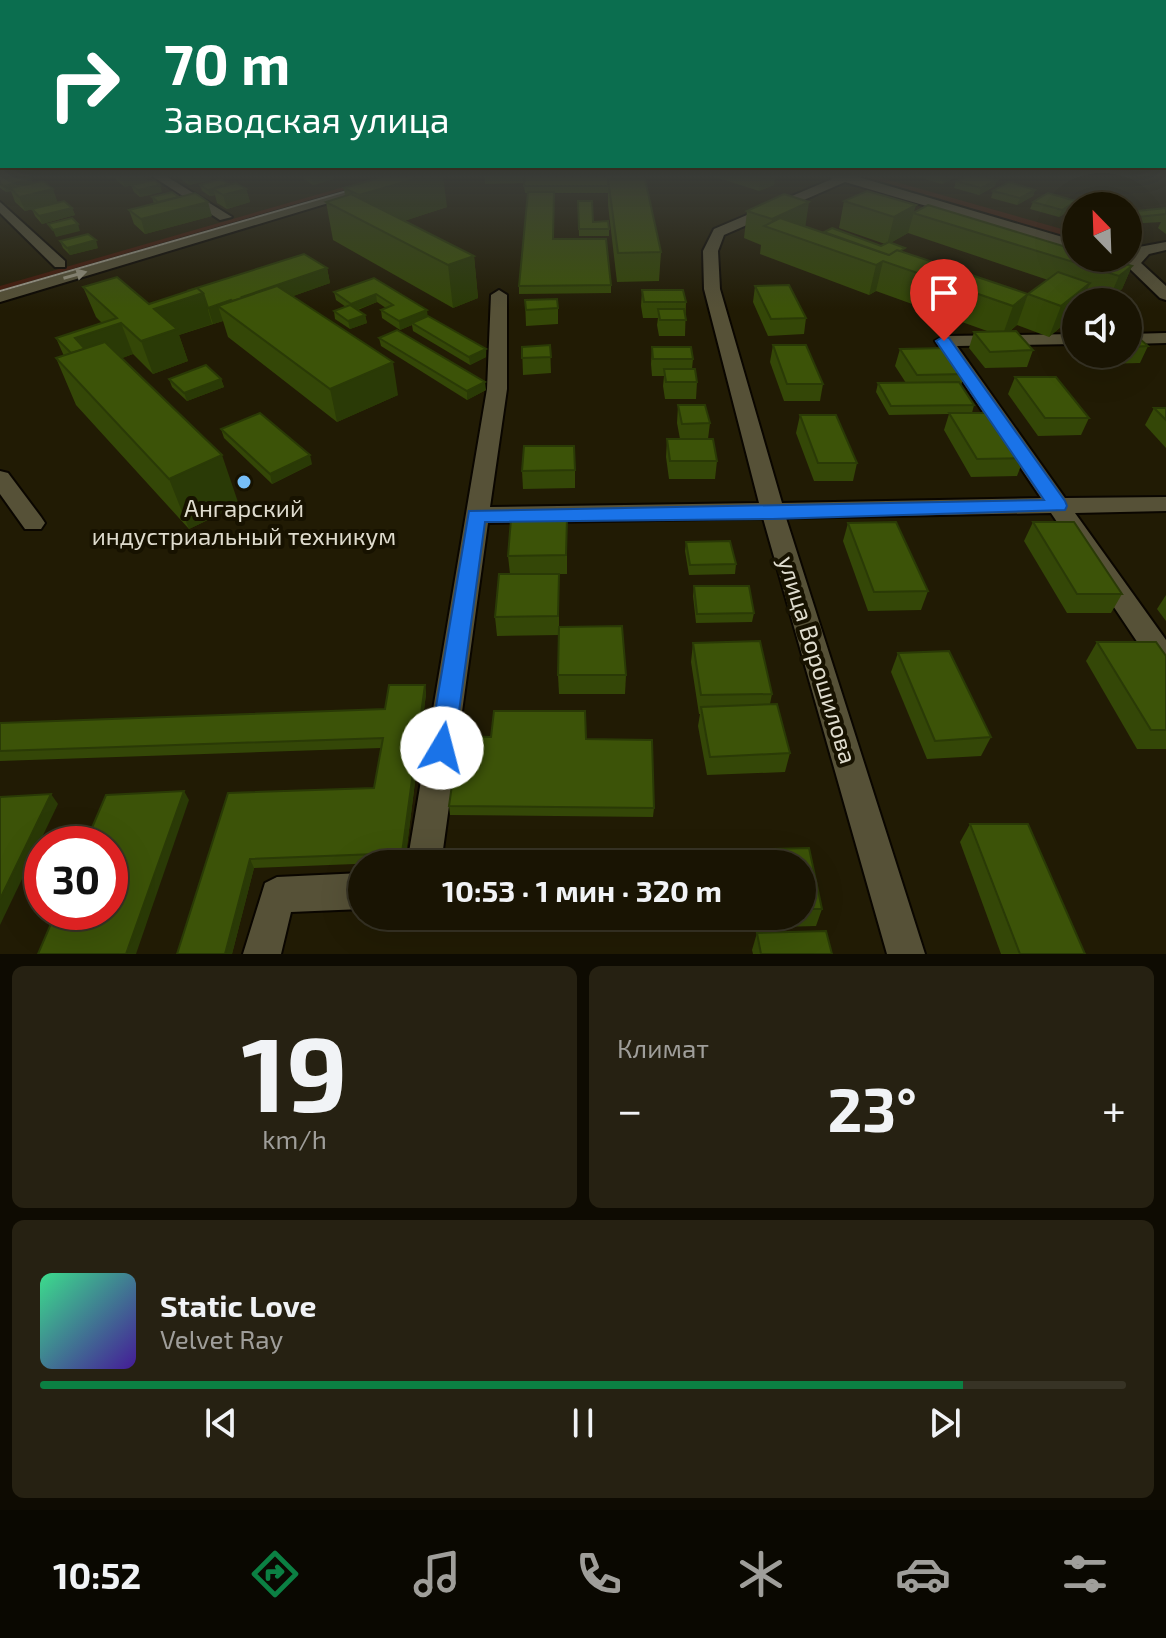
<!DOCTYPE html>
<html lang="ru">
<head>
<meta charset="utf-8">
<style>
	body { margin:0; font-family:"Exo 2",sans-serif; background:#262112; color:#f1f3f6; height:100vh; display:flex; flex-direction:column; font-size:30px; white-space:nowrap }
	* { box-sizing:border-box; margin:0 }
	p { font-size:26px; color:#9f9e9a }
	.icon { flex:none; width:44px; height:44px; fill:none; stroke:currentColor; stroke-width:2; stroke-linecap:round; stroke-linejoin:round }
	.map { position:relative; height:954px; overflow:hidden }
	.panel { display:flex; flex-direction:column; gap:12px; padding:12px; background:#0e0b02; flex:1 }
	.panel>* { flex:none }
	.guide { position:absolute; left:0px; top:0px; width:1166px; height:168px; box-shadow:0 8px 32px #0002,0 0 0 2px #373325; background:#0b6e4f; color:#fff; overflow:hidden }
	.needle { width:52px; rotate:337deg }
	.tools { position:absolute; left:1062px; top:192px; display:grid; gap:16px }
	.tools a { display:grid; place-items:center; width:80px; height:80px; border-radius:50%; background:#191403; box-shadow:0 8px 32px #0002,0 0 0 2px #373325; font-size:40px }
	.speed { position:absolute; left:24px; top:826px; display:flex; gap:16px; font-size:40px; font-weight:700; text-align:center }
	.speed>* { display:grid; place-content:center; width:104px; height:104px; border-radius:50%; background:#191403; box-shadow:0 8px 32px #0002,0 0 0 2px #373325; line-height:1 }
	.speed .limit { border:12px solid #d22; background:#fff; color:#111 }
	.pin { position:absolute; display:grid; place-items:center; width:68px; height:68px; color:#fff; margin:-82px -34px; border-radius:50% 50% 50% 0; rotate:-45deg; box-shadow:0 0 8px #0007 }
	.pin .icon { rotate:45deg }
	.me { position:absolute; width:88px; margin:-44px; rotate:8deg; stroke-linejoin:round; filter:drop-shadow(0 0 6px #0008) }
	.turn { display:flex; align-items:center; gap:28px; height:168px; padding:0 32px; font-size:36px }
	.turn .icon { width:104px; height:104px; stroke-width:2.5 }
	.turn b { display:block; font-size:56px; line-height:68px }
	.big { font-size:60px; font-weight:700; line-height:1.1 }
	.panel .widget { flex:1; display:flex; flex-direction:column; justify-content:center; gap:12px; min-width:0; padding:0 28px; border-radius:12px; background:#262112 }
	.panel .dial { align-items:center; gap:0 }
	.dial b { font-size:104px; line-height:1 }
	.song { display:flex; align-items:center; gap:24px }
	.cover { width:96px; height:96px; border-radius:12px; background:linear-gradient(135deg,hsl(150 70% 55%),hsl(260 70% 35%)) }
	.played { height:8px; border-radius:4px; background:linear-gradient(90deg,#0b8043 85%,#373325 85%) }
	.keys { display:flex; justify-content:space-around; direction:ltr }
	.heat { display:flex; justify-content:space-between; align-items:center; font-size:44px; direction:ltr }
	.panel .tiles { flex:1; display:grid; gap:12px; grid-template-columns:1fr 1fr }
	.widget:last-child { grid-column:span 2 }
	.trip { position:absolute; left:348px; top:850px; width:468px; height:80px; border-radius:40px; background:#191403; box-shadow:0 8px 32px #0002,0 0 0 2px #373325; font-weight:700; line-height:80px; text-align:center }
	.dock { display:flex; height:128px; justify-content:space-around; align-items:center; background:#0a0801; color:#9f9e9a }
	.dock .icon { width:56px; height:56px }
	.dock .active { color:#0b8043 }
	.dock b { font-size:36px; color:#f1f3f6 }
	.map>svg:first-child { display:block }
</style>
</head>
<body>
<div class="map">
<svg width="1166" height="954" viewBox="0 0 1166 954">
	<rect width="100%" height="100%" fill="#211b04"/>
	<!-- green -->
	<g fill="#451909">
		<path d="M857,176H875L1076,233V244L857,179Z"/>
		<path d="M375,178L384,181L0,294V286Z"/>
	</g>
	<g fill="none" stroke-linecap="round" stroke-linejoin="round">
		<defs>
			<g id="minor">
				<path d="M152,176H166L232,217L220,220Z"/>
				<path d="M830,176H855L1076,241V250L845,182L724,235L718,251L720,289L782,503L1041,498L935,341L944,336L1076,334V344L957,346L1065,498L1166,497V511L1075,513L1166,640V673L1156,670L1051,513L786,518L925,954H887L763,518L488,523L441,864H407L487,389L491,295L499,290L507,295V389L490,507L759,503L704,289L703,251L714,229L832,179Z"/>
				<path d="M0,202L65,261V267H55L0,213Z"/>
				<path d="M1166,242V250L1149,254L1141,263L1166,286V300L1160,298L1127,266L1107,258H1128L1139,247Z"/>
				<path d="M1166,333V343L1128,344V334Z"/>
				<path d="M0,471L8,473L41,517L45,523L41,529H25L0,494Z"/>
				<path d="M362,873V909L291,912L281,954H243L265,883L277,877Z"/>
			</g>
			<path id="tertiary" d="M400,176H418L0,302V292Z"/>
		</defs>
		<!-- minor casing -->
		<use href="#minor" stroke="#0a0600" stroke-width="4"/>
		<!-- tertiary casing -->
		<use href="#tertiary" stroke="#0a0600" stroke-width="4"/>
		<!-- minor -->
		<use href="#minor" fill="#565137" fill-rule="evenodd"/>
		<!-- tertiary -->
		<use href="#tertiary" fill="#565137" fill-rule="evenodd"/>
		<!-- tram -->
		<path stroke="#a09c8b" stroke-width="2" d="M0,291L399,176"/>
	</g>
	<!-- wall -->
	<g fill="#344707">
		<path d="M105,176H146L148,181L125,187L117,181L115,177L109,179Z"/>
		<path d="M180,176H210L211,180L189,185L182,180Z"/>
		<path d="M303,176H334V179L313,185L304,179Z"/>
		<path d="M485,176H524L523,183L485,184Z"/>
		<path d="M712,176H775L774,185L759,191Z"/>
		<path d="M913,176H958L942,184Z"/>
		<path d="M640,177L661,252L659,281L617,282L608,205V193H554V239L611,285V293L519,294V286L528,193H525L524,186Z"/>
		<path d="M0,179L33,183L58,203L72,208L75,215L42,224L35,216L32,209L25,211L15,202L11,191L6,192L0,188Z"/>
		<path d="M956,181L995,186L979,195L954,188Z"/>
		<path d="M131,185L162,192L140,197L134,192Z"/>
		<path d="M200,185H229L246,189L250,202L227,209L217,203L215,195L210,196L202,191Z"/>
		<path d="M344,188L447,207L404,221L474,256L478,298L453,308L333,240L326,202L345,196Z"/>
		<path d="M1035,190L1033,196L1017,205L991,198L993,191Z"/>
		<path d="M152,197H179L212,216L145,234L134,224L129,210L154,204Z"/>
		<path d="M578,201L593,222L609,229V236H579Z"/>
		<path d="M844,201L914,212L1132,266L1122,289L1109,299L1086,292L1076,302V314L1049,337L1017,325L1028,294L1048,280L908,233L890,243L904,253L1028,294L1017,325L1010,331L1033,350L1027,367L985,368L969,348L974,332L987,331L876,291L869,295L760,254L761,245L744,238L747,211L824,233L881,246L885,244L839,228Z"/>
		<path d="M1076,201L1074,208L1059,217L1030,209L1033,202Z"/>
		<path d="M1166,208V234L1158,228L1161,222L1128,224V212Z"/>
		<path d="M60,241L98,248L70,255L63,248Z"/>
		<path d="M327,268L330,283L293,296L398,395L337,422L228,337L223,321L179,335L188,361L153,374L133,354L122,358L239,505L189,529L76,405L56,358L64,356L56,338L102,323L96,317L83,287L149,304Z"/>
		<path d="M374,278L428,316L486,349V357L470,365L413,331L412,325L400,330L382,318L381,310L386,308L377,302L358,310L365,315L367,323L350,329L335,319L334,311L346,307L336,300L334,292Z"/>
		<path d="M755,286L806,318L804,334L768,336L753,302Z"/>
		<path d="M642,290L686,302L685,336H659L657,325L658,318H643L641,306Z"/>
		<path d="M525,300L558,308V324L526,326Z"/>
		<path d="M1128,332L1148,346L1140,363L1102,364L1093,354H1128Z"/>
		<path d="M379,338L486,390L467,400L381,346Z"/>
		<path d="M550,345L551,373L523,375L522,347Z"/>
		<path d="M773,345L823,384L820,401H784L770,362Z"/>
		<path d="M652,347L693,359L692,369L697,382L696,399H665L663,386L664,376H652L651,364Z"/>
		<path d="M900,349L965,374L961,385L974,405L972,413L1024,458L1017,476L971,477L944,430L949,414L889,415L876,392L878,383H906L895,366Z"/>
		<path d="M1015,377L1089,418L1081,435L1038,436L1008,394Z"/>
		<path d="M169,379H221L224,387L187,401L172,387Z"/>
		<path d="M678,405L710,423L708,439L717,461L715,479H669L666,457L667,439H680L677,423Z"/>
		<path d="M1154,408H1166V448L1145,425Z"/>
		<path d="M800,415L857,463L853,481H814L796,433Z"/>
		<path d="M221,429L312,464L272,484L224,438Z"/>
		<path d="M575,470V488L523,489L522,471Z"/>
		<path d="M567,518V574H559V635L497,636L495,617L510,574L508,556Z"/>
		<path d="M1033,522L1122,594L1111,613H1067L1024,541Z"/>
		<path d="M848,523L928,591L921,610L868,611L843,541Z"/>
		<path d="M686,542L736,564L735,574L689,575L685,551Z"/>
		<path d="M694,586L754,613L752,622L696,623L693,596Z"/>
		<path d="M1166,595V621L1157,609Z"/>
		<path d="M1097,642L1166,656V749H1137L1086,661Z"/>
		<path d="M693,643L772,694L770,704L790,753L785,772L707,775L698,726L700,714H699L691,662Z"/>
		<path d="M898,653L991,737L981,756L927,759L891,672Z"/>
		<path d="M558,675H626L625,694H559Z"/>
		<path d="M425,685L426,694L405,862L254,868L232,954H177L228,793L374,788L381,748L0,761V723L385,709Z"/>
		<path d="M449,806L654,808L653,817L450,815Z"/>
		<path d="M970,824L1085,954H1001L960,842Z"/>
		<path d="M809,848L822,909L816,926L743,928L741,916H802V864H735L739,850Z"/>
		<path d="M757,933L832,954H753L752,950Z"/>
	</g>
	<!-- shaded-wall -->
	<g fill="#2a3a06">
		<path d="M0,176H16L0,179Z"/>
		<path d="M142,176H146L148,181L125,187L122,180Z"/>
		<path d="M187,176H210L211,180L189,185Z"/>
		<path d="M311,176H334V179L313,185Z"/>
		<path d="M425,176H443L447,207L379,229L363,221L359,195Z"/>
		<path d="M761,176H775L774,185L759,191Z"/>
		<path d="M947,176H958L942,184L944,177Z"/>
		<path d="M31,179L34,186L10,188L11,191L6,192L4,186Z"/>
		<path d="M997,180L995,186L979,195L981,188Z"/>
		<path d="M228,184L213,189L215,195L210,196L208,190Z"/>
		<path d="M160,185L162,192L140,197L138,190Z"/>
		<path d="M53,189L58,203L25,211L19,197Z"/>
		<path d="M246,189L250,202L227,209L223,195Z"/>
		<path d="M1035,190L1033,196L1017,205L1020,198Z"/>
		<path d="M1076,201L1074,208L1059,217L1062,210Z"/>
		<path d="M208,202L212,216L145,234L141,219Z"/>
		<path d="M809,202L805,229L771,228L772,219Z"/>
		<path d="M916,205L908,233L887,245L894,217Z"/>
		<path d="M72,208L75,215L42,224L39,216Z"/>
		<path d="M78,224L80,231L56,237L53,230Z"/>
		<path d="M96,240L98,248L70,255L67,248Z"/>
		<path d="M474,256L478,298L453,308L448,265Z"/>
		<path d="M883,261L876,291L869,295L876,265Z"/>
		<path d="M1132,266L1122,289L1109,299L1119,276Z"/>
		<path d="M327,268L330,283L257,309L242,297Z"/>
		<path d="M1090,283L1082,302H1076V314L1049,337L1061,306Z"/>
		<path d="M203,293L212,324L179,335L188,361L153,374L141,341L154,309Z"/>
		<path d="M376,294L377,302L353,311L351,304Z"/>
		<path d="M1028,294L1017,325L1002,337L1013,306Z"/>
		<path d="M231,300L233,317L218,306L223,321L213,324L208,308Z"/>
		<path d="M427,310L428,318L412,323V325L400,330L399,321Z"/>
		<path d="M365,315L367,323L350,329L348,321Z"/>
		<path d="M121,323L133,354L99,367L75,338Z"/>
		<path d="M486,349V357L470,365L469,357Z"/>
		<path d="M393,362L398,395L337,422L330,389Z"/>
		<path d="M221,379L224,387L187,401L184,393Z"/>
		<path d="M485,382L486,390L467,400V391Z"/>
		<path d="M222,455L239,505L189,529L169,479Z"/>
		<path d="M310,455L312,464L272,484L270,474Z"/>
		<path d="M425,685L426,694L405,862L402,853Z"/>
		<path d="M184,791L189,800L136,954H126Z"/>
		<path d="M51,794L58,804L0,925V899Z"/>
		<path d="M250,859L254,868L232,954H225Z"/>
	</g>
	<!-- building -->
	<g fill="#3c5308" stroke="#2a3a06" stroke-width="2">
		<path d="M16,176H26L31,179L4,186L0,183V179Z"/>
		<path d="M116,176H142L122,180Z"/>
		<path d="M386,176H425L359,195L344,188Z"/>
		<path d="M967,176H982L997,180L981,188L956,181Z"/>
		<path d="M525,177H640V179H608V186H524Z"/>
		<path d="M220,179L228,184L208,190L200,185Z"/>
		<path d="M608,179H645L661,252L618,253Z"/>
		<path d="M154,180L160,185L138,190L131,185Z"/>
		<path d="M43,181L53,189L19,197L10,188Z"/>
		<path d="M1009,182L1035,190L1020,198L993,191Z"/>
		<path d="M236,183L246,189L223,195L213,189Z"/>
		<path d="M867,191L916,205L894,217L844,201Z"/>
		<path d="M172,192L179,197L158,202L152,197Z"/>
		<path d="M528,192H554L553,239H606L611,285L519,286Z"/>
		<path d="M195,193L208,202L141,219L129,210Z"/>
		<path d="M1048,193L1076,201L1062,210L1033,202Z"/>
		<path d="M351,194L474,256L448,265L326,202Z"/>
		<path d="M784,194L809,202L772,219L747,211Z"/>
		<path d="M64,201L72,208L39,216L32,209Z"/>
		<path d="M578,201H592L593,222L608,221L609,229H579Z"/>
		<path d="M928,205L1076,250V258H1104L1132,266L1119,276L913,213Z"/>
		<path d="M1166,208V214L1128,218V212Z"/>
		<path d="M72,218L78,224L53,230L48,224Z"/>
		<path d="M780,218L889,255L897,250L1028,294L1013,306L883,261L876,265L764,226Z"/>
		<path d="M832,228L881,246L889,242L905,248L900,251L897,250L889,255L824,232Z"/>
		<path d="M88,234L96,240L67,248L60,241Z"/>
		<path d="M304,254L327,268L242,297L243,298L232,301L231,300L208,308L203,293L197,288L187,291Z"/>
		<path d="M1058,272L1090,283L1061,306L1028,294Z"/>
		<path d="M117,277L149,304L197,288L203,293L154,309L177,329L141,341L121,323L75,338L85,349L71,353L56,338L117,318L83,287Z"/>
		<path d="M374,278L427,310L399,321L381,310L393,305L376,294L351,304L334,292Z"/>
		<path d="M789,285L806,318L771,319L755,286Z"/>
		<path d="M277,286L393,362L330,389L218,306Z"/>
		<path d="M642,290H683L686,302H644Z"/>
		<path d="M557,299L558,308L526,310L525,300Z"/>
		<path d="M350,305L365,315L348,321L334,311Z"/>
		<path d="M658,309H684L686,320H660Z"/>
		<path d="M428,316L486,349L469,357L412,323Z"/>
		<path d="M397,330L485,382L467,391L379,338Z"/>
		<path d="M1016,331L1033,350L990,352L974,332Z"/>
		<path d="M1128,332H1132L1148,346L1128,347Z"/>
		<path d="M105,342L222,455L169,479L56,358Z"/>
		<path d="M550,345L551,357L522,358V347Z"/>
		<path d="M773,345H806L823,384H787Z"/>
		<path d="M652,347H691L693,359H653Z"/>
		<path d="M946,348L965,374L917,375L900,349Z"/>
		<path d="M206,365L221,379L184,393L169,379Z"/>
		<path d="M664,369H695L697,382H666Z"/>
		<path d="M1015,377H1056L1089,418H1045Z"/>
		<path d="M959,382L974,405L891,406L878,383Z"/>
		<path d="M678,405H705L710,423L682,424Z"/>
		<path d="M1154,408H1166V420Z"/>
		<path d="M260,413L310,455L270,474L221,429Z"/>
		<path d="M949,413H993L1024,458L977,459Z"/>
		<path d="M800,415H836L857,463H818Z"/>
		<path d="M667,439H713L717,461H670Z"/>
		<path d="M524,446H574L575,470L522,471Z"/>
		<path d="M567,518L566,555L508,556L511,519Z"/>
		<path d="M896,522L928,591L874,592L848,523Z"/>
		<path d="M1033,522H1074L1122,594H1077Z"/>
		<path d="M730,541L736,564L690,565L686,542Z"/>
		<path d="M499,574H559L558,616L495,617Z"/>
		<path d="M694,586H749L754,613L697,614Z"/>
		<path d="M622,626L626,675H558L559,627Z"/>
		<path d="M760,641L772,694L701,695L693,643Z"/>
		<path d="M1097,642H1156L1166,656V730H1151Z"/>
		<path d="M949,651L991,737L935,741L898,653Z"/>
		<path d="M389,685H425L402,853L250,859L225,954H177L228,793L374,788L383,738L0,751V723L385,709Z"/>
		<path d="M777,704L790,753L710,757L701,707Z"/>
		<path d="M494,711H585L586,739L652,740L654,808L449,806L459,736L491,737Z"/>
		<path d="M184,791L126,954H38L56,912H110V844H85L106,795Z"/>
		<path d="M51,794L0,899V797Z"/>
		<path d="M970,824H1028L1085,954H1020Z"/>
		<path d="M809,848L822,909H802V864H741L739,850Z"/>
		<path d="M826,931L832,954H761L757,933Z"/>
	</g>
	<!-- one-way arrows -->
	<defs><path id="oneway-solid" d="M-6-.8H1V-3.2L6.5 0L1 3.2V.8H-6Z" transform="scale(2)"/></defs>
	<use fill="#9a9682" href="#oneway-solid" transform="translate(75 275) rotate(-16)"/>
	<!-- sky -->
	<linearGradient id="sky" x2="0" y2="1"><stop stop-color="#120f02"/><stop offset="0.57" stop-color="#3d3f3a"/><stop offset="1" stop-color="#3d3f3a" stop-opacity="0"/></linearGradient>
	<rect width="1166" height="309" fill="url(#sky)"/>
	<!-- route -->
	<path fill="#1a73e8" stroke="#114b97" stroke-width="2" d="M944,336L949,338L1065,501L1067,506L1065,510L773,519L485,522L454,748L451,756L442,759L433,756L429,748L469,511L1044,500L936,341Z"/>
	<!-- markers -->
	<circle fill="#77bff7" stroke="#171200" stroke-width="3" cx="244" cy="482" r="8"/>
	<g text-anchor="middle" stroke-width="8" stroke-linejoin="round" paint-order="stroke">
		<!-- poi labels -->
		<g font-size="24" fill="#dfdcce" stroke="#171200">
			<text x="244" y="517">Ангарский<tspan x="244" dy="28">индустриальный техникум</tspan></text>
		</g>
		<!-- street labels -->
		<g font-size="24" fill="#dfdcce" stroke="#171200">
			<text transform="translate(817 660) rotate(73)" y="8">улица Ворошилова</text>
		</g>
	</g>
</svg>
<div class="tools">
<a><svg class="needle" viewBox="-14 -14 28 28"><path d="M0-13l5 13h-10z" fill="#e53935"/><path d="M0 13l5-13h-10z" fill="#9f9e9a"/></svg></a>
<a><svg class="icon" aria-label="sound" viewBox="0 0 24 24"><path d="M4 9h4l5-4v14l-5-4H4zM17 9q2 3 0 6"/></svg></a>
</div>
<div class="speed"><div class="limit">30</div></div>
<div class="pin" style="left:944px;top:341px;background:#d93025"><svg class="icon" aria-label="arrive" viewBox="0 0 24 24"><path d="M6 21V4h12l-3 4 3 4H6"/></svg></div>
<svg class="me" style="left:442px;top:748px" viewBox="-20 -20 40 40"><circle r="19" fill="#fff"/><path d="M0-13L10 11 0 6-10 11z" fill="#1a73e8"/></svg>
<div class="trip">10:53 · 1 мин · 320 m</div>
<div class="guide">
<div class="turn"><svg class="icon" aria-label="right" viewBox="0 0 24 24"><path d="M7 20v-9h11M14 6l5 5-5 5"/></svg><div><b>70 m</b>Заводская улица</div></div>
</div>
</div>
<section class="panel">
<div class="tiles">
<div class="widget dial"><b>19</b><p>km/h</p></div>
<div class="widget"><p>Климат</p>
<div class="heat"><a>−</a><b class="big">23°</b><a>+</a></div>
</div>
<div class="widget">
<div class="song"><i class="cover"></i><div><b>Static Love</b><p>Velvet Ray</p></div></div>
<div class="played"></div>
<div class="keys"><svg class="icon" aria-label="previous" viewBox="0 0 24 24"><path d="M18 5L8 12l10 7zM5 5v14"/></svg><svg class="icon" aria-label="pause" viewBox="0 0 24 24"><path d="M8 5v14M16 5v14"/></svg><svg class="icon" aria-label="next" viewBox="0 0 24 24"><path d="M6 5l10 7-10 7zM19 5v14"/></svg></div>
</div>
</div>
</section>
<nav class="dock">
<b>10:52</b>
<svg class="icon active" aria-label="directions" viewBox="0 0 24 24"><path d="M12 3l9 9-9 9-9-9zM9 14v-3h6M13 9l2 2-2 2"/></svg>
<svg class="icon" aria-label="music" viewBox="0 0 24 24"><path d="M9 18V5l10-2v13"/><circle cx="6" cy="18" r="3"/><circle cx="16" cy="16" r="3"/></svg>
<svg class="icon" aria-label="phone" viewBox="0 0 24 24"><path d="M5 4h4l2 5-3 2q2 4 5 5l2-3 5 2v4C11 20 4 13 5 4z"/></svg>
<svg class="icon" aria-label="climate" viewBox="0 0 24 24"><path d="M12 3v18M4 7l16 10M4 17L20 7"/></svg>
<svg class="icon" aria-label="car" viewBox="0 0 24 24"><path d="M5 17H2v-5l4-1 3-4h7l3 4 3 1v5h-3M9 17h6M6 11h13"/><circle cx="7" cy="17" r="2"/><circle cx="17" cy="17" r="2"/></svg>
<svg class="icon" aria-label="filters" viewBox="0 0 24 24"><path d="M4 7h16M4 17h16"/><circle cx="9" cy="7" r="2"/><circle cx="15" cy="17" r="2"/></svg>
</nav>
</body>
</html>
